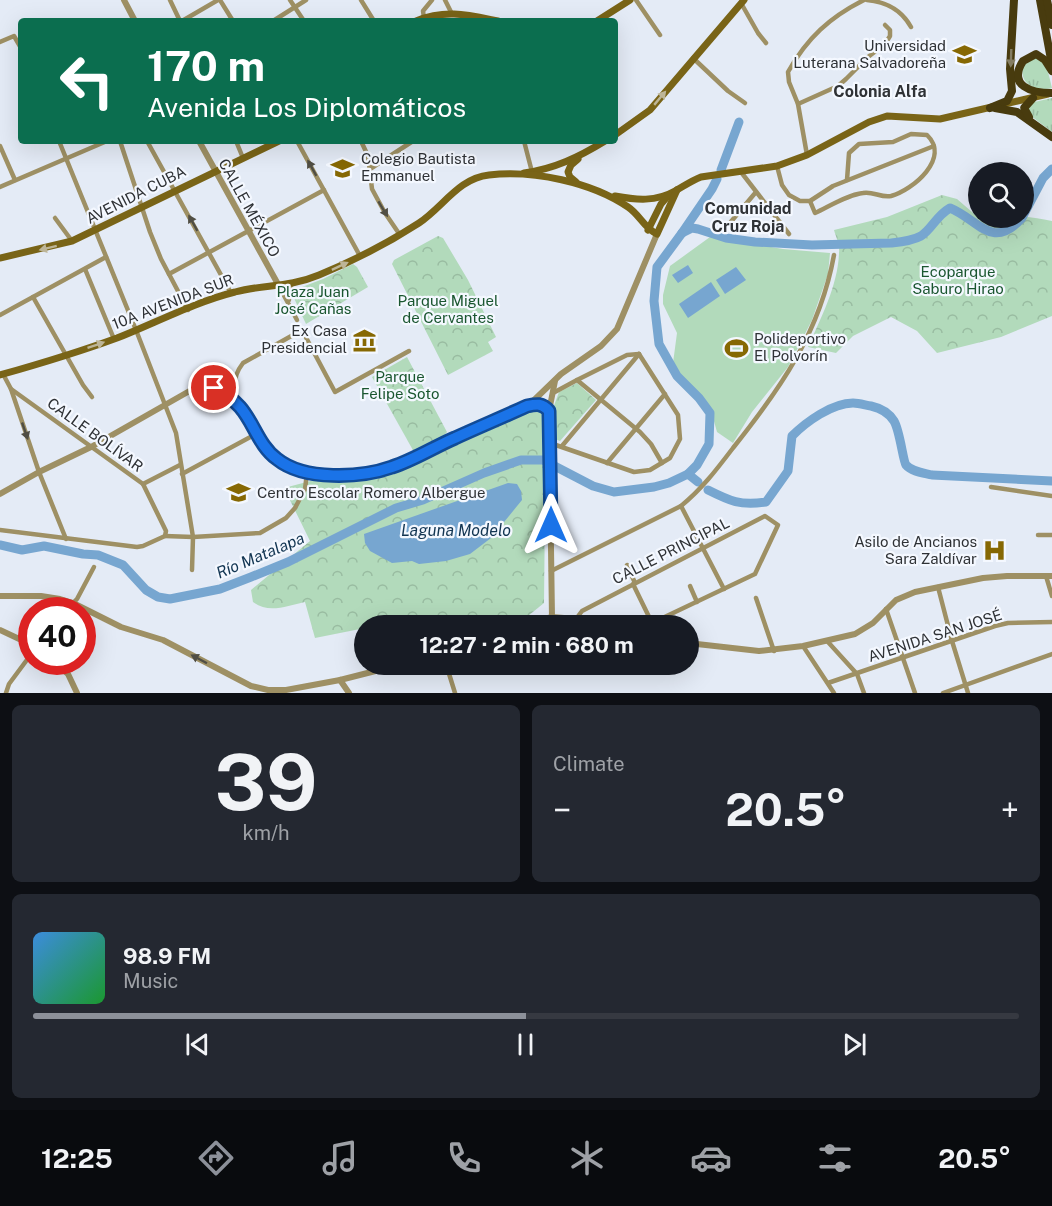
<!DOCTYPE html>
<html lang="en">
<head>
<meta charset="utf-8">
<style>
	body { margin:0; font-family:"Public Sans",sans-serif; background:#242831; color:#f1f3f6; height:100vh; display:flex; flex-direction:column; font-size:22px; white-space:nowrap }
	* { box-sizing:border-box; margin:0 }
	p { font-size:20px; color:#9ea1a6 }
	.icon { flex:none; width:33px; height:33px; fill:none; stroke:currentColor; stroke-width:2; stroke-linecap:round; stroke-linejoin:round }
	.map { position:relative; height:693px; overflow:hidden }
	.sheet { display:flex; flex-direction:column; gap:12px; padding:12px; background:#0d0f14; flex:1 }
	.sheet>* { flex:none }
	.hud { position:absolute; left:18px; top:18px; width:600px; height:126px; border-radius:6px; box-shadow:0 6px 24px #0002; background:#0b6e4f; color:#fff; overflow:hidden }
	.controls { position:absolute; left:968px; top:162px; display:grid; gap:12px }
	.controls a { display:grid; place-items:center; width:66px; height:66px; border-radius:50%; background:#171b24; box-shadow:0 6px 24px #0002; font-size:30px }
	.speed { position:absolute; left:18px; top:597px; display:flex; gap:12px; font-size:30px; font-weight:700; text-align:center }
	.speed>* { display:grid; place-content:center; width:78px; height:78px; border-radius:50%; background:#171b24; box-shadow:0 6px 24px #0002; line-height:1 }
	.speed .limit { border:9px solid #d22; background:#fff; color:#111 }
	.pin { position:absolute; display:grid; place-items:center; width:51px; height:51px; color:#fff; margin:-26px; border:3px solid #fff; border-radius:50%; box-shadow:0 2px 6px #0007 }
	.me { position:absolute; width:66px; margin:-33px; rotate:0deg; stroke-linejoin:round; filter:drop-shadow(0 0 4px #0008) }
	.turn { display:flex; align-items:center; gap:21px; height:126px; padding:0 30px; font-size:27px }
	.turn .icon { width:78px; height:78px; stroke-width:2.5 }
	.turn b { display:block; font-size:42px; line-height:51px }
	.big { font-size:45px; font-weight:700; line-height:1.1 }
	.sheet .widget { flex:1; display:flex; flex-direction:column; justify-content:center; gap:9px; min-width:0; padding:0 21px; border-radius:9px; background:#242831 }
	.sheet .dial { align-items:center; gap:0 }
	.dial b { font-size:78px; line-height:1 }
	.song { display:flex; align-items:center; gap:18px }
	.cover { width:72px; height:72px; border-radius:9px; background:linear-gradient(135deg,hsl(210 70% 55%),hsl(130 70% 35%)) }
	.played { height:6px; border-radius:3px; background:linear-gradient(90deg,#8c9099 50%,#363941 50%) }
	.keys { display:flex; justify-content:space-around; direction:ltr }
	.heat { display:flex; justify-content:space-between; align-items:center; font-size:33px; direction:ltr }
	.sheet .tiles { flex:1; display:grid; gap:12px; grid-template-columns:1fr 1fr }
	.widget:last-child { grid-column:span 2 }
	.trip { position:absolute; left:354px; top:615px; width:345px; height:60px; border-radius:30px; background:#171b24; box-shadow:0 6px 24px #0002; font-weight:700; line-height:60px; text-align:center }
	.dock { display:flex; height:96px; justify-content:space-around; align-items:center; background:#090b0e; color:#9ea1a6 }
	.dock .icon { width:42px; height:42px }
	.dock .selected { color:#8c9099 }
	.dock b { font-size:27px; color:#f1f3f6 }
	.map>svg:first-child { display:block }
</style>
</head>
<body>
<div class="map">
<svg width="1052" height="693" viewBox="0 0 1052 693">
	<defs>
		<pattern id="grass-tufts" width="24" height="20" patternUnits="userSpaceOnUse" patternTransform="scale(1.5)"><rect width="24" height="20" fill="#b2dabb"/><path d="M3 7l-1-3M5 7V3M7 7l1-3M15 17l-1-3M17 17v-4M19 17l1-3" fill="none" stroke="#99bca1"/></pattern>
		<pattern id="park-crowns" width="20" height="18" patternUnits="userSpaceOnUse" patternTransform="scale(1.5)"><rect width="20" height="18" fill="#b2dabb"/><path d="M2 6a3 3 0 1 1 6 0M12 15a3 3 0 1 1 6 0" fill="none" stroke="#99bca1"/></pattern>
	</defs>
	<rect width="100%" height="100%" fill="#e4ebf6"/>
	<!-- grass -->
	<g fill="url(#grass-tufts)">
		<path d="M1037,57C1048,65 1049,76 1052,88C1034,92 1017,83 1024,63Z"/>
		<path d="M1052,98V132L1031,116L1027,110L1030,103Z"/>
	</g>
	<!-- park -->
	<g fill="url(#park-crowns)">
		<path d="M942,195L957,199L979,218L1001,224C1017,212 1033,218 1052,221V316L1001,337L937,353L917,331L891,317L853,336L836,353L808,347C821,318 838,285 839,253C840,245 836,237 834,230L887,217Z"/>
		<path d="M438,236L443,238L468,280L496,337L488,342L493,351L448,375L392,264L394,260Z"/>
		<path d="M353,264L357,267L368,287L306,324L293,296L294,290L323,279Z"/>
		<path d="M407,357L447,432L443,437L414,452L372,377Z"/>
		<path d="M577,383L596,400L560,441L555,439L552,411L559,392Z"/>
		<path d="M533,409L546,415L544,603L528,616L491,625L364,626V644L360,629L315,638L305,602C287,606 268,614 253,602L251,590L310,541L284,488L318,479L368,477L394,471L444,447Z"/>
	</g>
	<!-- pitch -->
	<path fill="#b2dabb" d="M710,237L783,249L830,253L828,274L812,320L788,367L752,412L733,443L717,432L712,414L697,392L679,375L673,363L677,333L663,304V295L670,266Z"/>
	<!-- water -->
	<g fill="#77a6d0">
		<path d="M688,265L693,273L678,283L672,275Z"/>
		<path d="M736,267L746,280L725,294L716,280Z"/>
		<path d="M711,282L720,296L688,318L679,304Z"/>
		<path d="M508,483L517,484L521,491L522,500L491,538L470,554L446,561L419,564L412,561L392,563L370,551L365,543L364,534Z"/>
	</g>
	<g fill="none" stroke-linecap="round" stroke-linejoin="round">
		<!-- river -->
		<g stroke="#77a6d0" stroke-width="9">
			<path d="M721,170L739,122"/>
			<path d="M1023,216L1043,178L1052,169"/>
			<path d="M682,233L692,228L698,229L726,238L755,242L812,245L891,243C901,242 912,241 921,236C932,229 936,216 950,208C979,220 992,251 1022,218"/>
			<path d="M688,474L698,482"/>
			<path d="M708,490C730,501 740,506 766,502L788,471L792,436C806,422 832,403 853,403C859,403 865,405 871,406C880,408 889,413 894,421C900,431 903,461 906,465C912,472 924,473 932,475L1052,481"/>
			<path d="M0,545L22,550L44,546L83,554L98,555L123,565L146,590L158,597L170,599L220,589L251,577L288,562L396,508L423,500L484,473L521,460H543L593,486L614,492L654,487L669,483L688,474L697,465L709,444L710,413L699,398L677,376L659,344L654,301L657,267L682,233L712,189L717,179"/>
		</g>
		<!-- minor -->
		<g stroke="#9e9064" stroke-width="4.5">
			<path d="M170,0L180,21"/>
			<path d="M220,0L233,21"/>
			<path d="M290,0L304,21"/>
			<path d="M361,0L374,21"/>
			<path d="M445,0L451,12"/>
			<path d="M636,0L660,35"/>
			<path d="M867,0C886,2 901,9 911,27"/>
			<path d="M741,3L758,33L766,43"/>
			<path d="M424,18L423,11L432,0"/>
			<path d="M182,21L218,0"/>
			<path d="M273,21L306,0"/>
			<path d="M0,42L14,36L21,48"/>
			<path d="M693,58L728,91L745,103"/>
			<path d="M798,104L838,86L846,79L868,57L885,44L890,36V30L885,25"/>
			<path d="M59,141L136,330L176,433L193,537L192,570"/>
			<path d="M120,141L150,232L161,259L188,310"/>
			<path d="M147,141L231,293"/>
			<path d="M236,141L243,158"/>
			<path d="M297,141L360,256"/>
			<path d="M361,141L368,156L372,189L385,213L400,235"/>
			<path d="M524,141L532,172"/>
			<path d="M0,146L15,180"/>
			<path d="M807,155L798,104L789,82L788,72C807,38 830,17 864,0"/>
			<path d="M777,166L782,185L789,195L800,201H810L833,186L934,146"/>
			<path d="M370,169L413,141"/>
			<path d="M741,172L789,234"/>
			<path d="M0,187L107,141"/>
			<path d="M810,201L815,213C830,206 847,195 863,193C873,191 881,198 891,196C913,190 951,158 927,135L911,134L893,142L859,144L849,153L847,180"/>
			<path d="M55,218L72,241"/>
			<path d="M726,224H729L756,192"/>
			<path d="M85,269L114,339"/>
			<path d="M169,274L324,190"/>
			<path d="M279,286L297,320"/>
			<path d="M33,297L83,385L92,397"/>
			<path d="M289,300L288,291L292,284"/>
			<path d="M0,315L106,257"/>
			<path d="M577,380L627,355L639,354"/>
			<path d="M11,389L39,472L66,539"/>
			<path d="M553,393L577,380L640,432L651,444L662,463"/>
			<path d="M239,404C232,390 233,376 243,363L302,330L335,392L409,351"/>
			<path d="M550,443L634,472L650,470L670,458L680,439L678,415L639,354"/>
			<path d="M562,446L639,354"/>
			<path d="M607,463L665,394"/>
			<path d="M182,474L256,434"/>
			<path d="M143,484L180,465"/>
			<path d="M991,487L1052,496"/>
			<path d="M681,506L724,589"/>
			<path d="M0,530L137,547L143,546L165,536L166,531L143,484L11,389L3,374"/>
			<path d="M1038,535H1052"/>
			<path d="M165,536L193,537L260,533L286,518L295,508L305,489L307,473"/>
			<path d="M627,565L635,583"/>
			<path d="M551,571L681,506C702,489 717,469 733,448C781,388 820,332 834,255"/>
			<path d="M1046,576L1052,596"/>
			<path d="M690,586L697,602"/>
			<path d="M938,587L952,641L968,693"/>
			<path d="M756,598L774,651"/>
			<path d="M886,609L915,693"/>
			<path d="M66,610L77,599L94,567"/>
			<path d="M552,617L555,626"/>
			<path d="M576,619L582,611L765,516L778,525L755,574L652,623L633,584"/>
			<path d="M828,642L857,674L864,693"/>
			<path d="M803,646L834,693"/>
			<path d="M446,664L455,693"/>
			<path d="M828,683L995,626L1008,623L1052,622"/>
			<path d="M6,693L9,684L32,653"/>
			<path d="M943,693L1052,654"/>
		</g>
		<!-- tertiary -->
		<g stroke="#9e9064" stroke-width="6">
			<path d="M124,0L135,21"/>
			<path d="M199,141L279,286"/>
			<path d="M530,404L561,374L601,346L617,329L657,234"/>
			<path d="M0,494L39,472L91,447L193,389C237,379 246,424 267,451C277,462 293,470 307,473C317,475 328,474 339,474C389,474 411,458 455,438C479,427 503,417 527,406C537,404 542,403 549,411"/>
			<path d="M0,596H41L60,599L73,603L121,627L163,640L251,686L268,690H286L340,680L403,664"/>
			<path d="M552,617L549,411L555,381"/>
			<path d="M517,626L552,617L576,619L604,626"/>
			<path d="M0,630L32,645"/>
			<path d="M688,643L759,651L803,646L855,634L873,623L896,600L915,592L983,578L1007,576H1052"/>
			<path d="M55,662L68,674L77,693"/>
			<path d="M340,680L349,693"/>
		</g>
		<!-- secondary -->
		<g stroke="#796417" stroke-width="7">
			<path d="M416,21C446,9 468,15 498,21"/>
			<path d="M597,21L630,0"/>
			<path d="M615,135L650,110L744,0"/>
			<path d="M524,173C554,169 579,157 605,141"/>
			<path d="M576,182L570,177L568,172L571,165L578,159"/>
			<path d="M615,196C636,200 656,202 675,191C684,186 691,181 701,177L777,166L807,155L869,122L887,116L940,119L1048,94"/>
			<path d="M648,230L661,204L669,195"/>
			<path d="M0,258L72,241L279,141"/>
			<path d="M0,375C39,364 79,352 117,338C155,323 195,302 235,292C264,284 288,288 319,275C353,261 388,243 419,223C443,207 459,178 489,175C534,170 591,182 628,207C640,215 644,228 657,234L677,190"/>
		</g>
		<!-- trunk -->
		<g stroke="#483b0e" stroke-width="8">
			<path d="M1040,0L1052,65"/>
			<path d="M1047,0L1052,25"/>
			<path d="M1052,71L1045,60L1036,54L1023,61C1007,86 1032,93 1052,93"/>
			<path d="M990,108L1007,101L1012,91L1010,69L1014,0"/>
			<path d="M995,108L1017,112L1052,137"/>
			<path d="M1029,117L1024,108L1033,98"/>
		</g>
	</g>
	<!-- one-way arrows -->
	<defs><path id="oneway-solid" d="M-6-.8H1V-3.2L6.5 0L1 3.2V.8H-6Z" transform="scale(1.5)"/></defs>
	<use fill="#847d62" href="#oneway-solid" transform="translate(1011 58) rotate(92)"/>
	<g fill="#bdb597">
		<use href="#oneway-solid" transform="translate(660 98) rotate(-50)"/>
		<use href="#oneway-solid" transform="translate(48 248) rotate(166)"/>
		<use href="#oneway-solid" transform="translate(340 266) rotate(-25)"/>
		<use href="#oneway-solid" transform="translate(96 345) rotate(-19)"/>
	</g>
	<g fill="#504e44">
		<use href="#oneway-solid" transform="translate(312 168) rotate(-119)"/>
		<use href="#oneway-solid" transform="translate(383 209) rotate(59)"/>
		<use href="#oneway-solid" transform="translate(193 223) rotate(-119)"/>
		<use href="#oneway-solid" transform="translate(25 431) rotate(71)"/>
		<use href="#oneway-solid" transform="translate(199 659) rotate(-152)"/>
	</g>
	<g fill="none" stroke-linecap="round" stroke-linejoin="round">
		<defs>
			<path id="route" d="M214,388C224,393 232,398 240,407C254,423 259,446 277,459C304,481 361,478 392,467C414,460 434,447 455,438C479,427 503,417 527,406C537,404 542,403 549,411L551,525"/>
		</defs>
		<!-- route casing -->
		<use href="#route" stroke="#114b97" stroke-width="15"/>
		<!-- route -->
		<use href="#route" stroke="#1a73e8" stroke-width="10"/>
	</g>
	<!-- icons -->
	<defs>
		<symbol id="university-bare" viewBox="-9 -9 18 18"><path d="M0-5L7-2L0 1L-7-2ZM-4 1L0 2.5L4 1V4Q0 6-4 4Z" fill="#866803" stroke="#f4f8ff" stroke-width="2.5" paint-order="stroke"/></symbol>
		<symbol id="school-bare" viewBox="-9 -9 18 18"><path d="M0-5L7-2L0 1L-7-2ZM-4 1L0 2.5L4 1V4Q0 6-4 4Z" fill="#866803" stroke="#f4f8ff" stroke-width="2.5" paint-order="stroke"/></symbol>
		<symbol id="museum-bare" viewBox="-9 -9 18 18"><path d="M0-6L6-3V-2H-6V-3ZM-5-1h2V3h-2ZM-1-1h2V3h-2ZM3-1h2V3H3ZM-6 4H6V6H-6Z" fill="#866803" stroke="#f4f8ff" stroke-width="2.5" paint-order="stroke"/></symbol>
		<symbol id="stadium-bare" viewBox="-9 -9 18 18"><path d="M0-5a6.5 5 0 1 0 0 10a6.5 5 0 1 0 0-10ZM-3.5-1.8h7v3.6h-7Z" fill="#866803" stroke="#f4f8ff" stroke-width="2.5" paint-order="stroke"/></symbol>
		<symbol id="hospital-bare" viewBox="-9 -9 18 18"><path d="M-5-5h3v3.5h4V-5h3V5h-3V1.5h-4V5h-3Z" fill="#866803" stroke="#f4f8ff" stroke-width="2.5" paint-order="stroke"/></symbol>
	</defs>
	<g fill-rule="evenodd">
		<use href="#university-bare" x="948" y="38" width="33" height="33"/>
		<use href="#school-bare" x="326" y="152" width="33" height="33"/>
		<use href="#museum-bare" x="348" y="324" width="33" height="33"/>
		<use href="#stadium-bare" x="720" y="332" width="33" height="33"/>
		<use href="#school-bare" x="222" y="476" width="33" height="33"/>
		<use href="#hospital-bare" x="978" y="534" width="33" height="33"/>
	</g>
	<g text-anchor="middle" stroke-width="4.5" stroke-linejoin="round" paint-order="stroke">
		<!-- poi labels -->
		<g font-size="15" fill="#2f3236" stroke="#f4f8ff" text-anchor="end">
			<text x="946" y="51">Universidad<tspan x="946" dy="17">Luterana Salvadoreña</tspan></text>
			<text x="361" y="164" text-anchor="start">Colegio Bautista<tspan x="361" dy="17">Emmanuel</tspan></text>
			<text x="347" y="336">Ex Casa<tspan x="347" dy="17">Presidencial</tspan></text>
			<text x="754" y="344" text-anchor="start">Polideportivo<tspan x="754" dy="17">El Polvorín</tspan></text>
			<text x="257" y="498" text-anchor="start">Centro Escolar Romero Albergue</text>
			<text x="977" y="547">Asilo de Ancianos<tspan x="977" dy="17">Sara Zaldívar</tspan></text>
		</g>
		<!-- street labels -->
		<g font-size="15" fill="#2f3236" stroke="#f4f8ff">
			<text transform="translate(136 195) rotate(-27)" y="5">AVENIDA CUBA</text>
			<text transform="translate(249 208) rotate(61)" y="5">CALLE MÉXICO</text>
			<text transform="translate(173 302) rotate(-21)" y="5">10A AVENIDA SUR</text>
			<text transform="translate(95 435) rotate(36)" y="5">CALLE BOLÍVAR</text>
			<text transform="translate(671 551) rotate(-27)" y="5">CALLE PRINCIPAL</text>
			<text transform="translate(935 636) rotate(-18)" y="5">AVENIDA SAN JOSÉ</text>
		</g>
		<!-- park labels -->
		<g font-size="15" fill="#1a5630" stroke="#f4f8ff">
			<text x="958" y="277">Ecoparque<tspan x="958" dy="17">Saburo Hirao</tspan></text>
			<text x="313" y="297">Plaza Juan<tspan x="313" dy="17">José Cañas</tspan></text>
			<text x="448" y="306">Parque Miguel<tspan x="448" dy="17">de Cervantes</tspan></text>
			<text x="400" y="382">Parque<tspan x="400" dy="17">Felipe Soto</tspan></text>
		</g>
		<!-- neighbourhood labels -->
		<g font-size="16" font-weight="bold" fill="#2f3236" stroke="#f4f8ff">
			<text x="880" y="97">Colonia Alfa</text>
			<text x="748" y="214">Comunidad<tspan x="748" dy="18">Cruz Roja</tspan></text>
		</g>
		<!-- water labels -->
		<g font-size="16" font-style="italic" fill="#123552" stroke="#f4f8ff">
			<text x="456" y="536">Laguna Modelo</text>
			<text transform="translate(260 555) rotate(-23)" y="6">Río Matalapa</text>
		</g>
	</g>
</svg>
<div class="controls">
<a><svg class="icon" aria-label="search" viewBox="0 0 24 24"><circle cx="10" cy="10" r="6"/><path d="M15 15l6 6"/></svg></a>
</div>
<div class="speed"><div class="limit">40</div></div>
<div class="pin" style="left:214px;top:388px;background:#d93025"><svg class="icon" aria-label="arrive" viewBox="0 0 24 24"><path d="M6 21V4h12l-3 4 3 4H6"/></svg></div>
<svg class="me" style="left:551px;top:525px" viewBox="-20 -20 40 40"><path d="M0-17L14 15 0 8-14 15z" fill="#1a73e8" stroke="#fff" stroke-width="4"/></svg>
<div class="trip">12:27 · 2 min · 680 m</div>
<div class="hud">
<div class="turn"><svg class="icon" aria-label="left" viewBox="0 0 24 24"><path d="M17 20v-9H6M10 6l-5 5 5 5"/></svg><div><b>170 m</b>Avenida Los Diplomáticos</div></div>
</div>
</div>
<section class="sheet">
<div class="tiles">
<div class="widget dial"><b>39</b><p>km/h</p></div>
<div class="widget"><p>Climate</p>
<div class="heat"><a>−</a><b class="big">20.5°</b><a>+</a></div>
</div>
<div class="widget">
<div class="song"><i class="cover"></i><div><b>98.9 FM</b><p>Music</p></div></div>
<div class="played"></div>
<div class="keys"><svg class="icon" aria-label="previous" viewBox="0 0 24 24"><path d="M18 5L8 12l10 7zM5 5v14"/></svg><svg class="icon" aria-label="pause" viewBox="0 0 24 24"><path d="M8 5v14M16 5v14"/></svg><svg class="icon" aria-label="next" viewBox="0 0 24 24"><path d="M6 5l10 7-10 7zM19 5v14"/></svg></div>
</div>
</div>
</section>
<nav class="dock">
<b>12:25</b>
<svg class="icon selected" aria-label="directions" viewBox="0 0 24 24"><path d="M12 3l9 9-9 9-9-9zM9 14v-3h6M13 9l2 2-2 2"/></svg>
<svg class="icon" aria-label="music" viewBox="0 0 24 24"><path d="M9 18V5l10-2v13"/><circle cx="6" cy="18" r="3"/><circle cx="16" cy="16" r="3"/></svg>
<svg class="icon" aria-label="phone" viewBox="0 0 24 24"><path d="M5 4h4l2 5-3 2q2 4 5 5l2-3 5 2v4C11 20 4 13 5 4z"/></svg>
<svg class="icon" aria-label="climate" viewBox="0 0 24 24"><path d="M12 3v18M4 7l16 10M4 17L20 7"/></svg>
<svg class="icon" aria-label="car" viewBox="0 0 24 24"><path d="M5 17H2v-5l4-1 3-4h7l3 4 3 1v5h-3M9 17h6M6 11h13"/><circle cx="7" cy="17" r="2"/><circle cx="17" cy="17" r="2"/></svg>
<svg class="icon" aria-label="filters" viewBox="0 0 24 24"><path d="M4 7h16M4 17h16"/><circle cx="9" cy="7" r="2"/><circle cx="15" cy="17" r="2"/></svg>
<b>20.5°</b>
</nav>
</body>
</html>
